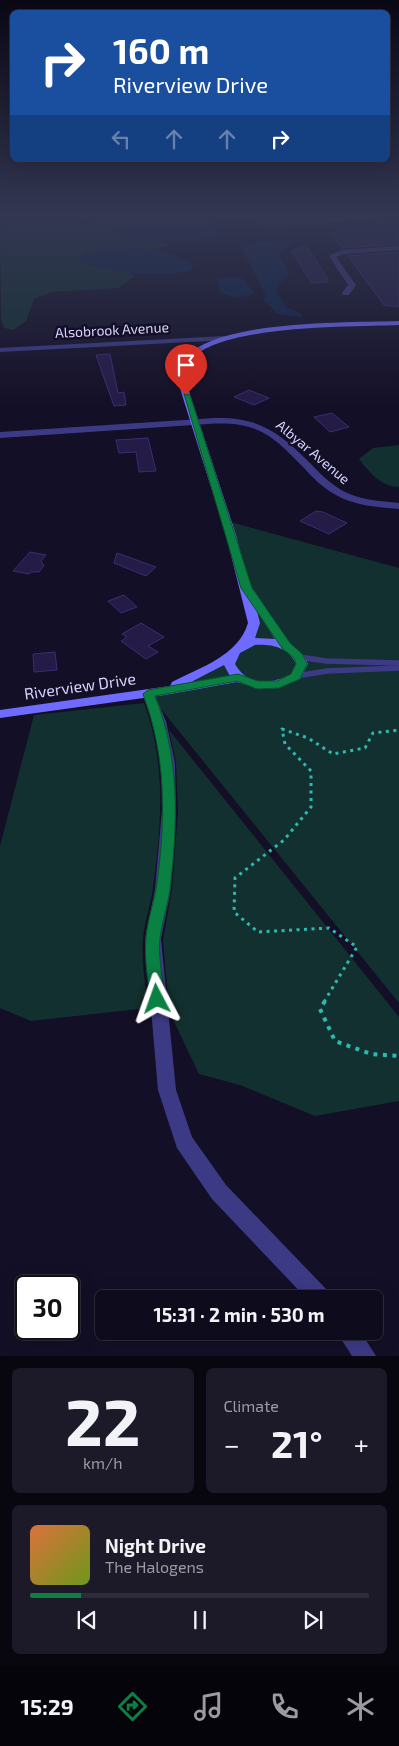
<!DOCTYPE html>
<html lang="en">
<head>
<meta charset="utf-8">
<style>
	body { margin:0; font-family:"Exo 2",sans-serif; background:#1c1929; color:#f1f3f6; height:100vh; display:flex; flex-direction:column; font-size:19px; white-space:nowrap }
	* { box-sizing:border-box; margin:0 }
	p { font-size:16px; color:#9b9ba3 }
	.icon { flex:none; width:28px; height:28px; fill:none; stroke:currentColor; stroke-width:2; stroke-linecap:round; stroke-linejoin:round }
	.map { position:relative; height:1356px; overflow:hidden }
	.sheet { display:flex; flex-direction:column; gap:12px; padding:12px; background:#08060f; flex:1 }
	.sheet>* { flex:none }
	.top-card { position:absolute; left:10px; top:10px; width:380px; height:152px; border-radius:8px; box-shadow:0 5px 20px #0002,0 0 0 1px #2e2b3b; background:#1a4fa0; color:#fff; overflow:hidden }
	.speed { position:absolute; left:15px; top:1275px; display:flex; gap:10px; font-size:25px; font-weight:700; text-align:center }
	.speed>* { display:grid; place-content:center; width:65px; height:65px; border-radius:50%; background:#0e0b1c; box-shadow:0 5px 20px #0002,0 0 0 1px #2e2b3b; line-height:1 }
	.speed .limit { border:2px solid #111; border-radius:8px; background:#fff; color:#111 }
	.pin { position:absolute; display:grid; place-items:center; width:42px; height:42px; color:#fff; margin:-51px -21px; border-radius:50% 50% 50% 0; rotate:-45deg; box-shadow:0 0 5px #0007 }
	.pin .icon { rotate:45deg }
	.me { position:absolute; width:55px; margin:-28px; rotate:356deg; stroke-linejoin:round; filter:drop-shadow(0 0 4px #0008) }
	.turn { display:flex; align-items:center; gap:18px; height:105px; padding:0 20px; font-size:22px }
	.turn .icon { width:65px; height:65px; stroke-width:2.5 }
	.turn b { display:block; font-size:35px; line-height:42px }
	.lanes { display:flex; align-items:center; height:48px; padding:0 20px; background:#0003; justify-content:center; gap:25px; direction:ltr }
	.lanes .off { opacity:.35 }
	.big { font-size:38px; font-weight:700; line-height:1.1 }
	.sheet .widget { flex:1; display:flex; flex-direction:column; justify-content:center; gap:8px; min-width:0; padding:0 18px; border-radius:8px; background:#1c1929 }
	.sheet .dial { align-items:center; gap:0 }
	.dial b { font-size:65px; line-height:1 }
	.song { display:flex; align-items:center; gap:15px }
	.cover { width:60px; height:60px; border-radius:8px; background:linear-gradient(135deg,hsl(20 70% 55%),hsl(80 70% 35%)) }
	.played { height:5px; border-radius:2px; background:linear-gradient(90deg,#0b8043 15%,#2e2b3b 15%) }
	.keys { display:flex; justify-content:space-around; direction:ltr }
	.heat { display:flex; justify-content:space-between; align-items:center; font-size:28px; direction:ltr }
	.sheet .tiles { flex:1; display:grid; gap:12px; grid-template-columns:1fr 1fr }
	.widget:last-child { grid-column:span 2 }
	.trip { position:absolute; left:95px; top:1290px; width:288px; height:50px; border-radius:8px; background:#0e0b1c; box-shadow:0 5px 20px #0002,0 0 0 1px #2e2b3b; font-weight:700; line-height:50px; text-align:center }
	.dock { display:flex; height:80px; justify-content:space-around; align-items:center; background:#06040b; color:#9b9ba3 }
	.dock .icon { width:35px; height:35px }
	.dock .selected { color:#0b8043 }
	.dock b { font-size:22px; color:#f1f3f6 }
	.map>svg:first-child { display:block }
</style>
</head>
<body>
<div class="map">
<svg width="399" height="1356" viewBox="0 0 399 1356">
	<rect width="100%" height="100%" fill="#130f26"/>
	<!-- green -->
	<g fill="#12302f">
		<path d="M0,217H81L135,243L163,242L168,245L159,249H122L85,253L87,265L124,271L135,276L119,288L52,292L34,299L26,321L13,330L4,328L1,319Z"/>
		<path d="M399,445V487C381,487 369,472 359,459L373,448Z"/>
		<path d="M227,521L399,568V1003L148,693L165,691L230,657L254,623Z"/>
		<path d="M144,703C166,762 162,825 153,887C151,905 144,922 143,940C141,962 146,986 148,1008L31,1021L0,1008V846L34,715Z"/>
		<path d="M169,730L399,1017V1101L315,1116L240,1085L199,1074L169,1011L163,940L172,890L178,811L176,763Z"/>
	</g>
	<!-- water -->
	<g fill="#0c2248">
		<path d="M81,217H211L219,237L213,239L135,243Z"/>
		<path d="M283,240L293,242L279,254L289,275L278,285L277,292L286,307L300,313L303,317L278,314L263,300L266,296L240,244Z"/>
		<path d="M137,248C157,249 177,253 194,266L190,271C161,277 101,275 77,258C94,248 117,249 137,248Z"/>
		<path d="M223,277H242L254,293C241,299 226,299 216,287L219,286L216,278Z"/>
	</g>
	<!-- building -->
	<g fill="#241b47" stroke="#3b2d73">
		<path d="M399,222V244L342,248L332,234L355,224Z"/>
		<path d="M306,245L328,279V282L311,283L292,251Z"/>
		<path d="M399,252V307L384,305L348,256Z"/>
		<path d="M110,354L118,393L124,392L126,405L114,406L96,355Z"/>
		<path d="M249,390L269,398L254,405L234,397Z"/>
		<path d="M332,413L349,427L330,432L314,417Z"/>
		<path d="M148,438L156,471L139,472L136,452L119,453L116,440Z"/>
		<path d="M316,511L323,512L347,523L329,534L300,521Z"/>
		<path d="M30,552L46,555L41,561L44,566L39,572H31L29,574L13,571Z"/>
		<path d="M117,553L156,567L146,576L114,563Z"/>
		<path d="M124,595L137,607L121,613L108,601Z"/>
		<path d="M141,623L164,637L148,646L158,652L146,659L121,641L127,637L122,634Z"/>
		<path d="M55,652L57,670L34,672L33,654Z"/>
	</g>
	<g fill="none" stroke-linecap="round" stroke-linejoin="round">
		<!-- path-far1 -->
		<path stroke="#2fb8b0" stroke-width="3" stroke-dasharray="3 4.5" stroke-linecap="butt" d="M324,1002L357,947L329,928L258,932L234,912L235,878L284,840L311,807V771L285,744L282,729L308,738L333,754L365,748L373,733L399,730"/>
		<!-- path -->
		<path stroke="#2fb8b0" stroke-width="4" stroke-dasharray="4 5.5" stroke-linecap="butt" d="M325,1001L320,1009L335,1041L371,1054L399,1056"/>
		<!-- lane -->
		<g stroke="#3d3a85" stroke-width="5.5">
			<path d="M299,657L326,661L399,663"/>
			<path d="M296,676L327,671L399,668"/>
		</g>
		<!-- street -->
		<g fill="#3d3a85" fill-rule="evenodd">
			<path d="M360,217H399V219L272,225L246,220L249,218L272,221Z"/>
			<path d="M399,246V250L343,254L336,257L356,285L349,295H343L342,293L348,285L329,256L330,255L342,250Z"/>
			<path d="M225,336H228V340L0,352V348Z"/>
			<path d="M215,418C260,417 280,433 311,464C320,474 331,484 343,491C360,500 380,501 399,503V509C378,507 355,506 336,495C323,488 313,478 304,468C271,434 257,421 208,424L0,438V432Z"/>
			<path d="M148,689L154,693L166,721L175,763L176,810L171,889L161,939L176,1090L192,1137L226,1185L329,1292L332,1299H307L212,1199L177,1148L158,1090L145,939L155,889L162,810L161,763L152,721L142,693Z"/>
			<path d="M336,1331H360L376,1356H352Z"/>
		</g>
		<!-- secondary -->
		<path fill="#6f6bff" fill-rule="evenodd" d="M399,321V325C356,327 212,324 189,363C186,369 186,376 186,382L236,535L251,591L255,592C264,604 280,634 291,644C298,651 304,654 308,664L300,679L278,688L259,689L237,682L165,695L0,718V710L170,686L172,682C201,667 238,656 248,623L226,535L178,382C178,374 178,366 183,360C214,319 350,323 399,321ZM257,611L275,639L255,638L260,623ZM255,645C271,644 289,647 296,664L291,674C271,685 247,686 235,664L240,653ZM224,665L230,676L191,682Z"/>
	</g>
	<!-- sky -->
	<linearGradient id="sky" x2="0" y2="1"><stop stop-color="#0a0815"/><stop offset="0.53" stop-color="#333752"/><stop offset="1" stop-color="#333752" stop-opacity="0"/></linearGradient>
	<rect width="399" height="407" fill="url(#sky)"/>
	<!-- route -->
	<path fill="#0b8043" stroke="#07532c" d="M184,394L190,395L252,588L290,643L303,655L307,664L300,679L279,688L257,689L237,681L155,696C180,758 178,823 170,889C168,905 162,921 160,938C158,957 163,980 165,999L163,1004L157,1006L152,1004L150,999C148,980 144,958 146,938C147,922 153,906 156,889C166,822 167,758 143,694L148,690L238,674L258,681H277L291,674L296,664L294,658L282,648L241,588Z"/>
	<g text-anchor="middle" stroke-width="5" stroke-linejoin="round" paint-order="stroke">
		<!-- far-street labels -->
		<g font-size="14" fill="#d9d4ff" stroke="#130f26">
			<text transform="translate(112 330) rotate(-3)" y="5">Alsobrook Avenue</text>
			<text transform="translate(313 452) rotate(40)" y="5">Albyar Avenue</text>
		</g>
		<!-- street labels -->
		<g font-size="16" fill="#d9d4ff" stroke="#130f26">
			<text transform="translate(80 686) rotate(-8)" y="6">Riverview Drive</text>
		</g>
	</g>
</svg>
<div class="speed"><div class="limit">30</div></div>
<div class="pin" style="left:186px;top:395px;background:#d93025"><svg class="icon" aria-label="arrive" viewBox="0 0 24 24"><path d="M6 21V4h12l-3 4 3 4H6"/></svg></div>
<svg class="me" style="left:157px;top:999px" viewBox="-20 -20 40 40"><path d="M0-17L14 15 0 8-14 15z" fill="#0b8043" stroke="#fff" stroke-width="4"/></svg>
<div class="trip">15:31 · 2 min · 530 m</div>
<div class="top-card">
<div class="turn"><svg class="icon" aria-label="right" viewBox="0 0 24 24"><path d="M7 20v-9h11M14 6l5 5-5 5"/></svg><div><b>160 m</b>Riverview Drive</div></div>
<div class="lanes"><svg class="icon off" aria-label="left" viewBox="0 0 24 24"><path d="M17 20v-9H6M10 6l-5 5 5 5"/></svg><svg class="icon off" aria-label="ahead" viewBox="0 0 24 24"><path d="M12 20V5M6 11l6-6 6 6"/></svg><svg class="icon off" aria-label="ahead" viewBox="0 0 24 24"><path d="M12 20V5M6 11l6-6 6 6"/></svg><svg class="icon" aria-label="right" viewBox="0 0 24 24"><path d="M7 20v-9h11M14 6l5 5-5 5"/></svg></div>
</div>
</div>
<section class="sheet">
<div class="tiles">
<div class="widget dial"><b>22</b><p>km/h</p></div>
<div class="widget"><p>Climate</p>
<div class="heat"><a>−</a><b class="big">21°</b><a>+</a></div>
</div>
<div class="widget">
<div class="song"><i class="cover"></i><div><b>Night Drive</b><p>The Halogens</p></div></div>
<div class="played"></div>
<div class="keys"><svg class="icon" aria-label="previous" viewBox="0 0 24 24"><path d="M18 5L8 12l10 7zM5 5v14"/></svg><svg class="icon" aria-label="pause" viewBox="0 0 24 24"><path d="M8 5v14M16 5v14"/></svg><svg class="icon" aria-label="next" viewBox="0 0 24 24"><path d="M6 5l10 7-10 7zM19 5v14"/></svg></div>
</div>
</div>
</section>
<nav class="dock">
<b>15:29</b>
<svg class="icon selected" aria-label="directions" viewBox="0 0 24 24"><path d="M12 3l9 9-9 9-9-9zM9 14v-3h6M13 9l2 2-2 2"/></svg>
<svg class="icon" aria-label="music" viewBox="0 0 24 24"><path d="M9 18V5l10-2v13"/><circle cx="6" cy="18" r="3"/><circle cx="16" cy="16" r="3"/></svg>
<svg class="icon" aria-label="phone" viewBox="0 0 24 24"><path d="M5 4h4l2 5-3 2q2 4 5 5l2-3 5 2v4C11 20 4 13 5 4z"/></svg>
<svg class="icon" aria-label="climate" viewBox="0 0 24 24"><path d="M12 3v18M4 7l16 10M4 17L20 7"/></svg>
</nav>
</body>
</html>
